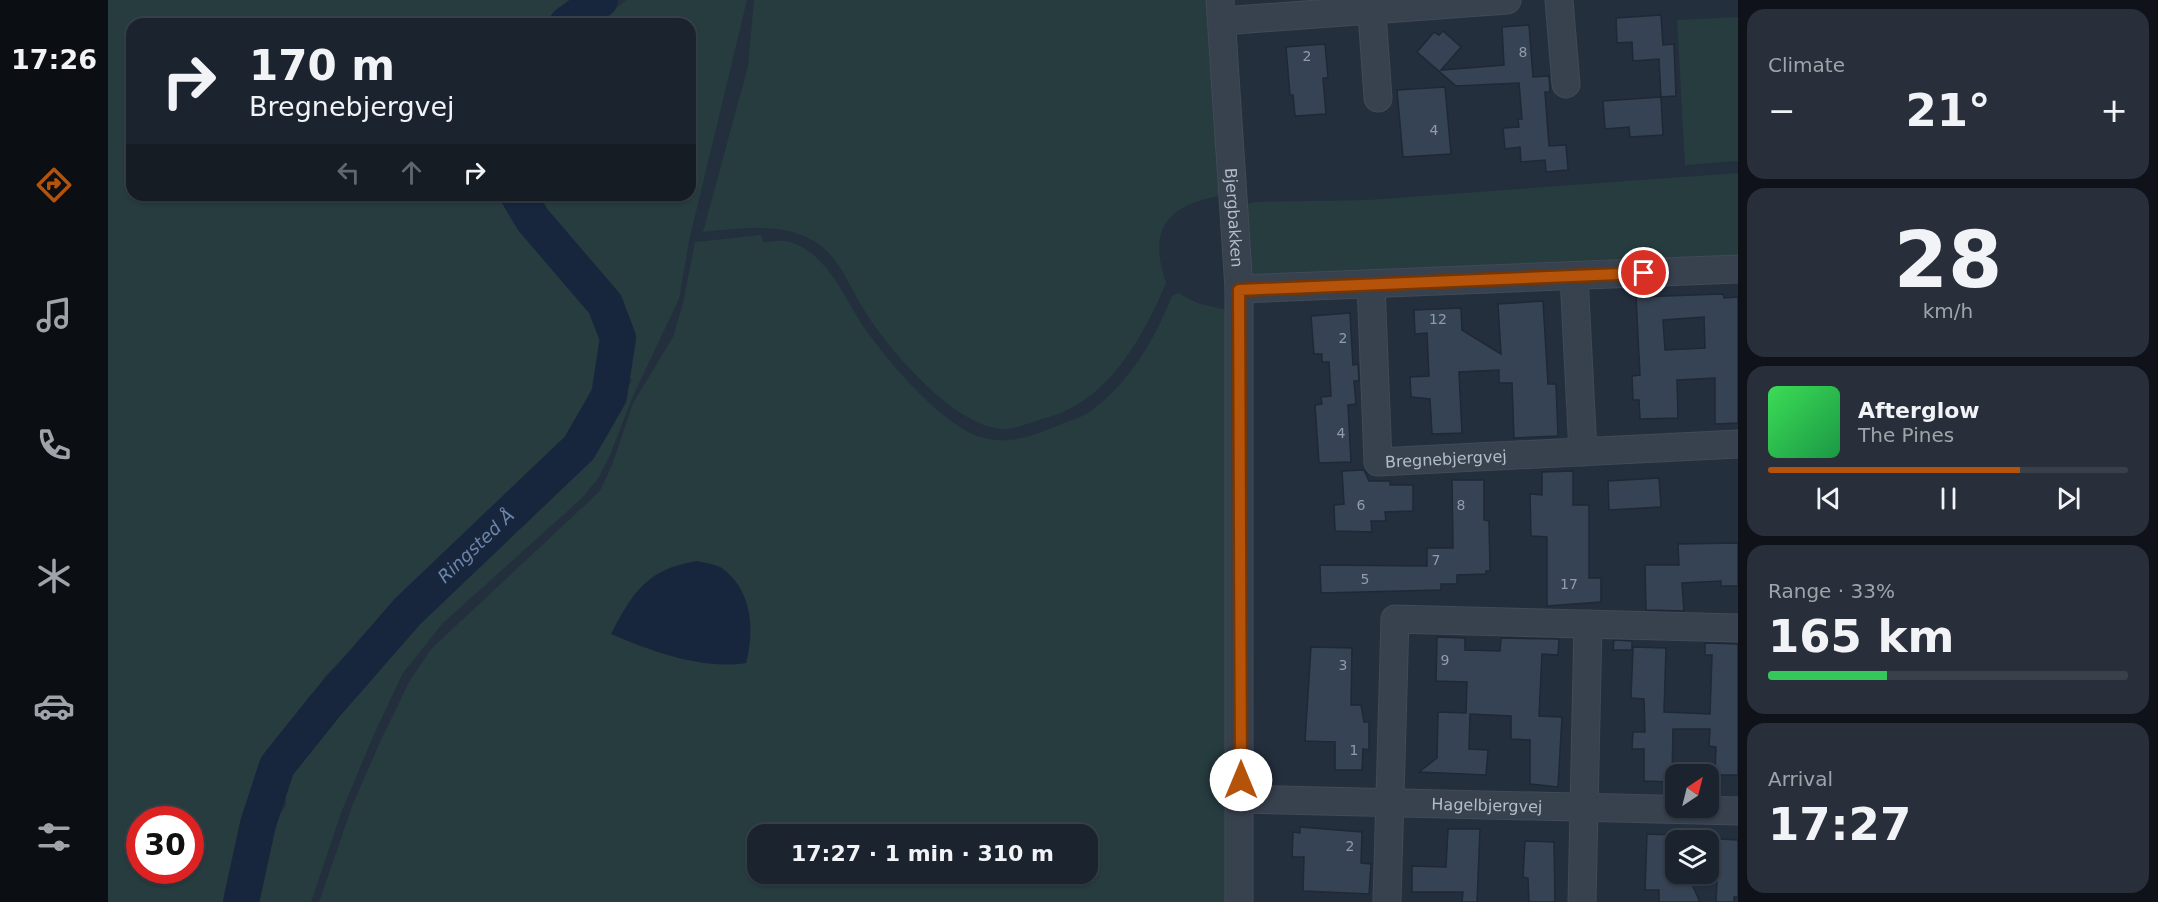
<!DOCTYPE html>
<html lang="en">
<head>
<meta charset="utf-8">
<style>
	body { margin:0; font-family:"DejaVu Sans",sans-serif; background:#282f3a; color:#f1f3f6; height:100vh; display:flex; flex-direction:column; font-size:22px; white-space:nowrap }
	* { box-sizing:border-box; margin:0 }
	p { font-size:20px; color:#a0a4aa }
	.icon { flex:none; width:33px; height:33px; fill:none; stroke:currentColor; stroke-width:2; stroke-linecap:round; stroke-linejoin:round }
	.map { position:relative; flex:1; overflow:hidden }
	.side { display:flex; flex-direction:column; gap:9px; padding:9px; background:#0f1319; width:420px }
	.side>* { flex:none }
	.top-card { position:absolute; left:18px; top:18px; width:570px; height:183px; border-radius:18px; box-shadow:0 2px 4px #0004,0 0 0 2px #39404a; background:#1b232e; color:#f1f3f6; overflow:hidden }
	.needle { width:39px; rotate:35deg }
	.fabs { position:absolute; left:1557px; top:764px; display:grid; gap:12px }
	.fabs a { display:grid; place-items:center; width:54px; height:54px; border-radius:12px; background:#1b232e; box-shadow:0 2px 4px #0004,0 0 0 2px #39404a; font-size:30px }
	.speed { position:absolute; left:18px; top:806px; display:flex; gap:12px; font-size:30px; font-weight:700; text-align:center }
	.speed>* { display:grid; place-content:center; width:78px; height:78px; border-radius:50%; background:#1b232e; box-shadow:0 2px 4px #0004,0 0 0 2px #39404a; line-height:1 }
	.speed .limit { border:9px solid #d22; background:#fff; color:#111 }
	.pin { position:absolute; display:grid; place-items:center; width:51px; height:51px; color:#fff; margin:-26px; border:3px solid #fff; border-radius:50%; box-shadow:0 2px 6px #0007 }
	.me { position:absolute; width:66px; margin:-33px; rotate:0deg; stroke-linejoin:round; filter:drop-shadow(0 0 4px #0008) }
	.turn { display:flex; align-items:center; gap:21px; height:126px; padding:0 24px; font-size:27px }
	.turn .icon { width:78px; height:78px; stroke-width:2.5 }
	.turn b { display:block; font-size:42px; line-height:51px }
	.lanes { display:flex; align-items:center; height:57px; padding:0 24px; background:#0003; justify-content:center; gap:30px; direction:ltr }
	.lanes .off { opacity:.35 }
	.big { font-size:45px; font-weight:800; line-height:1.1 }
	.side .card { flex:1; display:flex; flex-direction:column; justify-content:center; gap:9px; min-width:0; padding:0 21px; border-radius:18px; background:#282f3a }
	.side .dial { align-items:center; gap:0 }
	.dial b { font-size:78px; line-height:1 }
	.song { display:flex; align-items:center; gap:18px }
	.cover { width:72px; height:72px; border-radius:9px; background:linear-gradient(135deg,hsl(130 70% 55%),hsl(140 70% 35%)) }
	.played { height:6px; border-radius:3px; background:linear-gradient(90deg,#b45309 70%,#39404a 70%) }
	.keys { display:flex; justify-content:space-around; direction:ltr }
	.heat { display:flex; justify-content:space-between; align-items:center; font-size:33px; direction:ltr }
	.charge { height:9px; border-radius:4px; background:linear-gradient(90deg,#34c759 33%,#39404a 0) }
	.trip { position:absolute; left:639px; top:824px; width:351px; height:60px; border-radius:18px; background:#1b232e; box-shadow:0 2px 4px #0004,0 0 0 2px #39404a; font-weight:800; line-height:60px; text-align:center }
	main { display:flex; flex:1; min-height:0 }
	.dock { display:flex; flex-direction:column; width:108px; justify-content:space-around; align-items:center; background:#0b0e12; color:#a0a4aa }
	.dock .icon { width:42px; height:42px }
	.dock .active { color:#b45309 }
	.dock b { font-size:27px; color:#f1f3f6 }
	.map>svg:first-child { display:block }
</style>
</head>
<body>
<main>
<nav class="dock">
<b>17:26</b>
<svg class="icon active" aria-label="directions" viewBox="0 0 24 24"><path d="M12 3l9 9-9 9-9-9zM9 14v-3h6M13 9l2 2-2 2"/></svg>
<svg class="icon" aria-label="music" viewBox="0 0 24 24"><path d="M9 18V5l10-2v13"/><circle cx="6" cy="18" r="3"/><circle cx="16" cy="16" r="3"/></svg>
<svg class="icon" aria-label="phone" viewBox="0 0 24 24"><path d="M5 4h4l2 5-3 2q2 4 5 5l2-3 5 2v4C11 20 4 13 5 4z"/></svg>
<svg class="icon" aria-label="climate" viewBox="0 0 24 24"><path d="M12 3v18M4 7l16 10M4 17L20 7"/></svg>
<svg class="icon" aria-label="car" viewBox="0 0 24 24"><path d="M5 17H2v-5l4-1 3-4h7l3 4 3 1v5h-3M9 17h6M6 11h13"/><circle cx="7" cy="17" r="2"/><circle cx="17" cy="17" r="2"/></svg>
<svg class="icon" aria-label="filters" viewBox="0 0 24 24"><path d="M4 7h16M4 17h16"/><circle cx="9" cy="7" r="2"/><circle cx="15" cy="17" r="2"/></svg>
</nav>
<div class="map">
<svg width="1630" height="902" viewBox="0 0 1630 902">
	<rect width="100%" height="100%" fill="#242f3e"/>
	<!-- green -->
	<g fill="#263c3f" fill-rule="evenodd">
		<path d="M0,0H474L443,24H24V195H398L429,249L486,306L502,336L499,373L480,420L434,471L327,576L271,623L218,675L171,741L137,824L125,902H0ZM32,819H82V870H32Z"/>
		<path d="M518,0H639L581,241L571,299L525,396L502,455L491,477L475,497L335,623L295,673L267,732L233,813L203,902H145L147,885L158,850V835L178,805V767L187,761L219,723L261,667L290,633L455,480L474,470L482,459L493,433L524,380L515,372L521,343L516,301L439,223L430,195H582V24H489Z"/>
		<path d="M646,0H1102L1112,196C1058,205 1040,230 1058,283C1035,338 999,402 938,418C925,421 907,430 894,429C846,426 780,349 756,310C741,286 732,257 706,241C671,221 632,229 595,232L640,66Z"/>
		<path d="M1630,17V161L1577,165L1569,20Z"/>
		<path d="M1630,173V258L1144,276L1138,243H1141L1140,214L1136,205L1146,202L1260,200Z"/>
		<path d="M653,235L655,242C663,242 674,239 682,242C719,253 736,297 755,326C779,360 835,428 876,438C902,445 928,435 951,425C960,421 972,418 980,413C1020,385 1046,341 1064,296L1070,293L1089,303L1119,310L1118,902H211L245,804L272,742L301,682L323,649L492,491L505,463L525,403L565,337L575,303L587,242ZM650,834H980V873H650Z"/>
	</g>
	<!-- water -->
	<path fill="#17263c" d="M589,561C597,563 609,564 615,569C644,590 647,631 638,663C594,670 543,651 503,634C525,592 539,569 589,561Z"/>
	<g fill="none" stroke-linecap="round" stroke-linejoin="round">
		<!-- river -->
		<g stroke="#17263c" stroke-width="36">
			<path d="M459,24L492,0"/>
			<path id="s1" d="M133,902L150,824L169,766L217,706L300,611L471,448L501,396L510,338L497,304L425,220L410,195"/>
		</g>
	</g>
	<!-- building -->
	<g fill="#364354" stroke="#1f2835" stroke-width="1.5" fill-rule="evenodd">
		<path d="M1553,15L1555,45L1566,44L1568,96L1553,97L1551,59L1525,61L1524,42L1509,43L1508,18Z"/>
		<path d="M1421,25L1425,77L1441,76L1442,92H1437L1441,146L1458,145L1460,170L1438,172L1437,160L1413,162L1412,147L1397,149L1395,128L1411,127L1410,119H1414L1411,83L1348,86L1309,52L1326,32L1331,35L1335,31L1353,47L1333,70L1396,65L1394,27Z"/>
		<path d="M1217,44L1220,78H1215L1218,114L1187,116L1185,95H1182L1178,47Z"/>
		<path d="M1337,87L1343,154L1295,157L1289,90Z"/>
		<path d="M1553,97L1555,135L1522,137L1521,127L1497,129L1495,101Z"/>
		<path d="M1615,294L1616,298L1630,297V423L1607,424V378L1569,380L1570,418L1532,419L1531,400H1525L1524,376L1532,375L1528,297ZM1596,317L1597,348L1557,350L1555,320Z"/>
		<path d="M1435,301L1440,384H1448L1450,436L1406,438L1404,383H1391V370L1351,372L1354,433L1324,434L1322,399L1303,397L1302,377L1321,376L1319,333L1307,334L1306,310L1353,308L1354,330L1393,354L1390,304Z"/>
		<path d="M1242,313L1245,365L1250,364L1251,381H1246L1248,404L1240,405L1243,462L1211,463L1207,405L1214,404L1213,397L1223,396L1221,362H1214V354H1206L1203,316Z"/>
		<path d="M1256,470L1261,481H1282V485H1305V511L1277,512L1278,521H1263L1264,532L1227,531L1226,505L1236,504L1234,471Z"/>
		<path d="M1465,471V505H1481V578H1493V602L1439,606V537L1423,536L1422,494L1434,495V472Z"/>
		<path d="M1551,478L1553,507L1501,510L1500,481Z"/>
		<path d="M1344,480H1376V520L1381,521L1382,571H1378V574L1349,575V584H1333V590L1213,593L1212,565L1319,566V548H1345Z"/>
		<path d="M1630,543V586H1613V581L1574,583L1576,611L1538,610L1537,565H1571L1570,544Z"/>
		<path d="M1329,637L1357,638V650L1392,651L1393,638L1451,639L1450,655L1434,654L1431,716L1454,717L1450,787L1422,784V740L1403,739V716L1362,714L1361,749L1380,750L1378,775L1311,772L1329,758L1330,712L1358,713L1359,682L1328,681Z"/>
		<path d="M1506,640L1524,641V650H1505Z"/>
		<path d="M1597,643L1630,644V775H1607L1608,747L1601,746L1602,729H1565L1564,782L1536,781V749H1524L1525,732H1537L1536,699L1523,698L1525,647L1558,648L1556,712L1602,714L1604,655H1597Z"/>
		<path d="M1203,647L1244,648L1243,705H1253L1256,722H1261V750L1255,749L1254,770H1227V742L1197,741Z"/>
		<path d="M1192,827L1254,832L1253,863L1263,864L1261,894L1195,891L1196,857H1184L1185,832L1192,833Z"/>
		<path d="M1340,829H1372L1369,902H1354L1355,892H1304V866L1338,867Z"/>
		<path d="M1539,834L1567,835L1565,881L1583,882L1592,902H1551V890H1537Z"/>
		<path d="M1611,839L1630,840V897H1626V902H1608Z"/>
		<path d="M1417,841L1446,842L1447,902H1421L1420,878L1415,877Z"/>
	</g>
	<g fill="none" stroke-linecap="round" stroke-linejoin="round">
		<defs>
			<g id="minor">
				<path id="s2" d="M1112,0L1131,289V902"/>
				<path d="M1263,0L1270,98"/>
				<path d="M1451,0L1458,84"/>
				<path d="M1114,21L1399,0"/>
				<path d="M1466,276L1475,452"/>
				<path id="s3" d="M1263,284L1270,462L1630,444"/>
				<path d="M1131,289L1630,269"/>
				<path id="s4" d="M1133,799L1630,811"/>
				<path d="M1279,902L1287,619L1630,628"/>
				<path d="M1474,902L1480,624"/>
			</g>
		</defs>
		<!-- minor casing -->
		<use href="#minor" stroke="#414a57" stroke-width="29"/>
		<!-- minor -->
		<use href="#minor" stroke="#38414e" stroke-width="27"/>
	</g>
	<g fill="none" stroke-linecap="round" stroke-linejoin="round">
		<defs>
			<path id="route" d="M1133,780L1131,290L1536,273"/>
		</defs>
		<!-- route casing -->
		<use href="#route" stroke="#753606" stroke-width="15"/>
		<!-- route -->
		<use href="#route" stroke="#b45309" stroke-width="10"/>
	</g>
	<g text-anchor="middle" stroke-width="6" stroke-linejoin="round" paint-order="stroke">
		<!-- number labels -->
		<g font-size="14" fill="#929caa">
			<text x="1415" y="57">8</text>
			<text x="1199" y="61">2</text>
			<text x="1326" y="135">4</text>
			<text x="1330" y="324">12</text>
			<text x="1235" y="343">2</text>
			<text x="1233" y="438">4</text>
			<text x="1253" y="510">6</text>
			<text x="1353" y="510">8</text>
			<text x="1328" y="565">7</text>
			<text x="1257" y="584">5</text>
			<text x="1461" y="589">17</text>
			<text x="1337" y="665">9</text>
			<text x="1235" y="670">3</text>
			<text x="1246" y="755">1</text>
			<text x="1242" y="851">2</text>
		</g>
		<!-- street labels -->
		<g font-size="16" fill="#b4bcc9" stroke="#1d2633">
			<text dy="6" stroke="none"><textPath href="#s2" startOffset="218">Bjergbakken</textPath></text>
			<text dy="6" stroke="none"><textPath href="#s3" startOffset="246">Bregnebjergvej</textPath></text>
			<text dy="6" stroke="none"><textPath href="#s4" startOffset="246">Hagelbjergvej</textPath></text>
		</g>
		<!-- water labels -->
		<g font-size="18" font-style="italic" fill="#6d86a8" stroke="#1d2633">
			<text dy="6" stroke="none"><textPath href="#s1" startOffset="438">Ringsted Å</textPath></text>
		</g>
	</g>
</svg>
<div class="fabs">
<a><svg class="needle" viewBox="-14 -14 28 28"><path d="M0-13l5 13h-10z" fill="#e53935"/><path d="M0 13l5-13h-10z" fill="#a0a4aa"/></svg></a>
<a><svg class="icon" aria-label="layers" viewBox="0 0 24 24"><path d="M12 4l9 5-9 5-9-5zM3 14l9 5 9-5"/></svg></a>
</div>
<div class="speed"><div class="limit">30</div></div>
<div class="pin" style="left:1536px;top:273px;background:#d93025"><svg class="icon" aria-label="arrive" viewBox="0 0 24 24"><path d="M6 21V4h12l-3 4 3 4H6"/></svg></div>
<svg class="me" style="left:1133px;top:780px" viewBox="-20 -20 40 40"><circle r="19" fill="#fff"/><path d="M0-13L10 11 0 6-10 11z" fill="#b45309"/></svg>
<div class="trip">17:27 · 1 min · 310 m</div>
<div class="top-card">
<div class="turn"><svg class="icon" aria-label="right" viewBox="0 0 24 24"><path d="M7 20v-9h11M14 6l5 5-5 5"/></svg><div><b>170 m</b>Bregnebjergvej</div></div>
<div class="lanes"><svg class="icon off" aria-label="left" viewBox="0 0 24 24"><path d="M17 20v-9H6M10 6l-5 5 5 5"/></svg><svg class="icon off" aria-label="ahead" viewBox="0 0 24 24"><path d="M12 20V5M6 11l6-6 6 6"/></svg><svg class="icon" aria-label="right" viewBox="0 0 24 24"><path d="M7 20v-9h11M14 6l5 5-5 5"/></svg></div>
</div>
</div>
<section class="side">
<div class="card"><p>Climate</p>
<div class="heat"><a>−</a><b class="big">21°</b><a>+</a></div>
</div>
<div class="card dial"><b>28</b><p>km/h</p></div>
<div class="card">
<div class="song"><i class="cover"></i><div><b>Afterglow</b><p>The Pines</p></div></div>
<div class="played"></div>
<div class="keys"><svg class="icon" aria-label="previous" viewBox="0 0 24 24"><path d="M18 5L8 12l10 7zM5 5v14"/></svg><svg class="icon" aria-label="pause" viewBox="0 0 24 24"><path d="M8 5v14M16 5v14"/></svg><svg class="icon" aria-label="next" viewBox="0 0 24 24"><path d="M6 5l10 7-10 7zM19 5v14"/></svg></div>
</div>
<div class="card"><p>Range · 33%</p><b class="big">165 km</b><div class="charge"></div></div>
<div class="card"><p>Arrival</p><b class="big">17:27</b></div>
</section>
</main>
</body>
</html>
